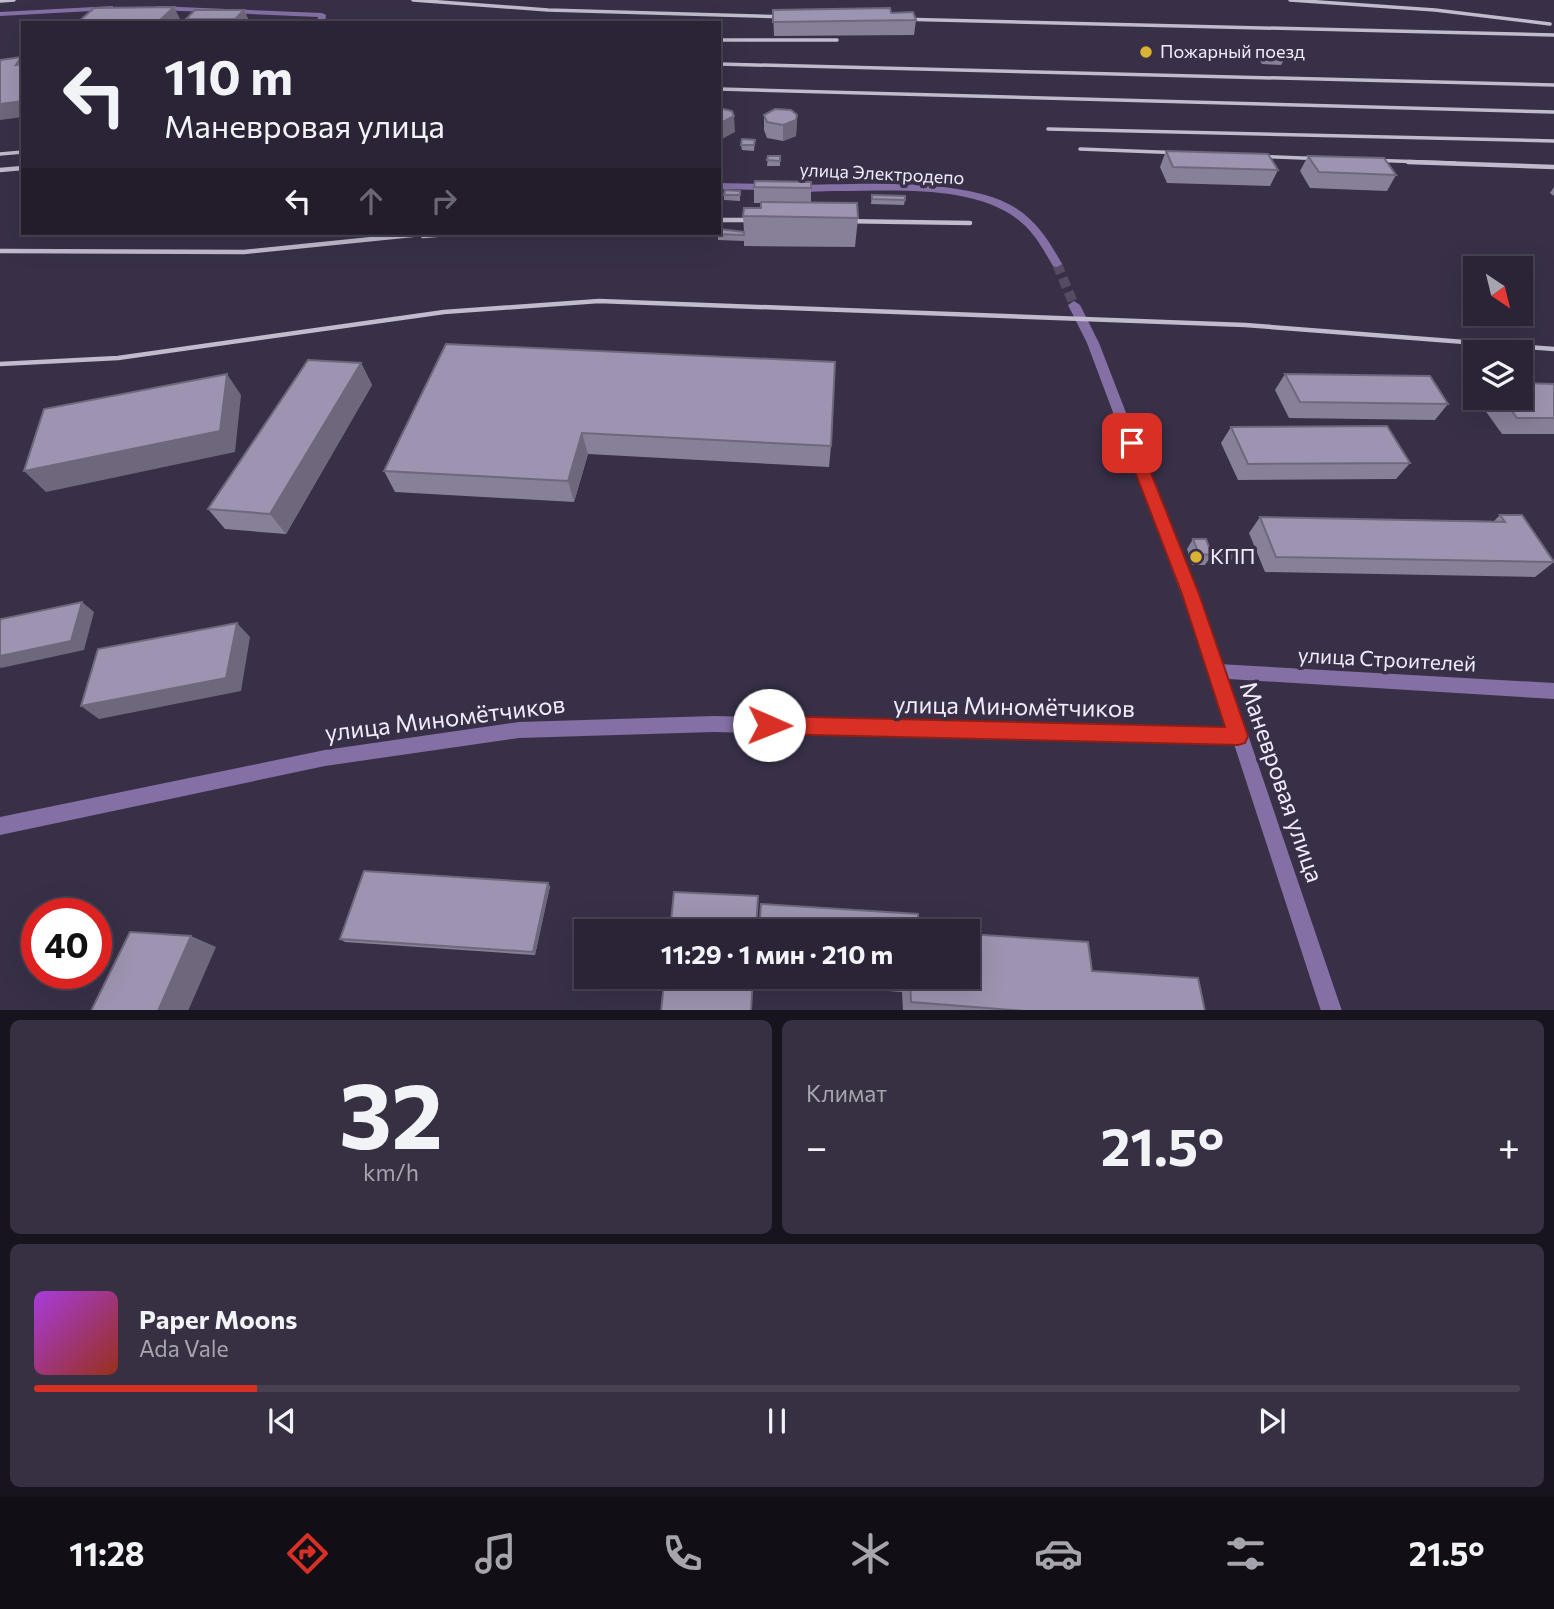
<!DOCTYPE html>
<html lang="ru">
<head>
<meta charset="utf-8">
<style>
	body { margin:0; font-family:Commissioner,sans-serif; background:#373042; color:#f1f3f6; height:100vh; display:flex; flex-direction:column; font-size:26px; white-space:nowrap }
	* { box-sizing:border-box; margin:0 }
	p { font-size:23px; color:#a6a4ad }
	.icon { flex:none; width:38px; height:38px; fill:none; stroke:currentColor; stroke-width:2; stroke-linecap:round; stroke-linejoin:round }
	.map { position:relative; height:1010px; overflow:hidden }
	.details { display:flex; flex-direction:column; gap:10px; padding:10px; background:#18141e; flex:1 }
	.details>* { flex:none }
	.guide { position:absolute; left:21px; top:21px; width:700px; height:214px; border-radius:0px; box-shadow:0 7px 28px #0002,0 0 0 2px #474151; background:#2b2436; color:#f1f3f6; overflow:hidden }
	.needle { width:46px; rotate:145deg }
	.controls { position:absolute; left:1463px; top:256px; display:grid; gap:14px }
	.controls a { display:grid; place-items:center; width:70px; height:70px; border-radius:0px; background:#2b2436; box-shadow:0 7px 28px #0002,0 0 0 2px #474151; font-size:35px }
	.speed { position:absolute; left:21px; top:898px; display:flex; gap:14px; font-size:35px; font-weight:700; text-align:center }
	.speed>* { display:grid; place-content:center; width:91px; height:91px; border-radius:50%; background:#2b2436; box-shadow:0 7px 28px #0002,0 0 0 2px #474151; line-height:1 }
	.speed .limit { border:10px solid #d22; background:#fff; color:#111 }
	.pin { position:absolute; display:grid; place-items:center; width:60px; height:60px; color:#fff; margin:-30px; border-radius:14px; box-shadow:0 4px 10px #0006 }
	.me { position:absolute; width:77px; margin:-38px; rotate:91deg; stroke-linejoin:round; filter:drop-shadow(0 0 5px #0008) }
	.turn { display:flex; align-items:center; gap:24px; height:147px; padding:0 28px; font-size:32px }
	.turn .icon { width:91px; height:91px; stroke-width:2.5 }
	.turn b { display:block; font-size:49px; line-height:60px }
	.lanes { display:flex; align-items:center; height:66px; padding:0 28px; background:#0003; justify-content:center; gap:35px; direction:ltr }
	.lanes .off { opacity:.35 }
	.big { font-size:52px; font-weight:700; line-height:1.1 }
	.details .tile { flex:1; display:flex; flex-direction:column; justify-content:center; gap:10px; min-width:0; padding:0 24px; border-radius:10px; background:#373042 }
	.details .dial { align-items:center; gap:0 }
	.dial b { font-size:91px; line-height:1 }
	.song { display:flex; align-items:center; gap:21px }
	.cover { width:84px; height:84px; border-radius:10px; background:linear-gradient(135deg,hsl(280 70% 55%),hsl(10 70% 35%)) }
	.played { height:7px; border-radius:4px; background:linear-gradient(90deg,#d93025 15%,#474151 15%) }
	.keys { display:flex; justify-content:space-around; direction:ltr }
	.heat { display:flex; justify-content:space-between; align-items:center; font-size:38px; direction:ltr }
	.details .tiles { flex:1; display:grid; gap:10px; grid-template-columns:1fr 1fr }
	.tile:last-child { grid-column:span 2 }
	.trip { position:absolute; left:574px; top:919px; width:406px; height:70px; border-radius:0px; background:#2b2436; box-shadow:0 7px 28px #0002,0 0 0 2px #474151; font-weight:700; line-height:70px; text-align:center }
	.tabs { display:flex; height:112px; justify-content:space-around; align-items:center; background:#110e16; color:#a6a4ad }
	.tabs .icon { width:49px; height:49px }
	.tabs .active { color:#d93025 }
	.tabs b { font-size:32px; color:#f1f3f6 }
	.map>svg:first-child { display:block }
</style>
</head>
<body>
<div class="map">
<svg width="1554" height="1011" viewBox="0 0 1554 1011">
	<rect width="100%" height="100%" fill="#393048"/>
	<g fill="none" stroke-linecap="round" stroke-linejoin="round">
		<!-- minor-tunnel -->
		<path stroke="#554c63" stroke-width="10" stroke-dasharray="10 5" stroke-linecap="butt" d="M1057,264L1074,305"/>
		<!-- minor -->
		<g fill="#8470a5" fill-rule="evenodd">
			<path d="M113,6V10H110L0,16V12Z"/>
			<path d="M156,6L322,13L326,15L325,23H317L318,17L159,10L155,8Z"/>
			<path d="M719,183L770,184L775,187L770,190L719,189Z"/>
			<path d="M794,185C854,185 962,176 1014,207C1036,220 1050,242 1062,264L1057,267L1053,266C1044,251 1036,235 1022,223C979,184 894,191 839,191C823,191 806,193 791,190V186Z"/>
			<path d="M1074,301L1080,305L1099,343L1226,671L1224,676L1218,678L1212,676L1210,671L1087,343L1068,305Z"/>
		</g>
		<!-- tertiary -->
		<path fill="#8470a5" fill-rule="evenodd" d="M1218,664L1554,683V699L1229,679L1342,1011H1321L1234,744L714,732L519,738L325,766L0,835V817L325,750L519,722L714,716L1229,728L1210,671L1212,666Z"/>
		<!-- rail-far1 -->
		<g stroke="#c1bbcd" stroke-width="3.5">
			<path d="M413,0L548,10L791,17"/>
			<path d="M1290,0L1435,10L1550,24"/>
			<path d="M0,1L14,0"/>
			<path d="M896,19L1554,35"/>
			<path d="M719,40H837"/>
			<path d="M719,64L1554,85"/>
			<path d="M719,89L1554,112"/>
			<path d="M1048,129L1554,141"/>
			<path d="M1080,149L1184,153"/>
			<path d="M0,154L23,152"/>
			<path d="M1251,156L1328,159"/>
			<path d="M1366,160L1455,163"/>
		</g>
		<!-- rail -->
		<g stroke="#c1bbcd" stroke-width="4.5">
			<path d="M1408,162L1554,167"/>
			<path d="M0,170L23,168"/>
			<path d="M719,220H761"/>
			<path d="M838,221L970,223"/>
			<path d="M423,236L461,233"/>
			<path d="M0,251L244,252L432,233"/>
			<path d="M0,364L118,358L444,312L599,301L1245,325L1554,349"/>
		</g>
	</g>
	<!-- wall -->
	<g fill="#887f98">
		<path d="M244,10L248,19L245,23H188L186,19Z"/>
		<path d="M773,10L891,13L916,20L914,35L774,36Z"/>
		<path d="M1261,49L1284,60L1281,65L1262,64L1258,58Z"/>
		<path d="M764,115H797L796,136L783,141L767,138L764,130Z"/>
		<path d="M755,140L754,151L742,150L741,145Z"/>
		<path d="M1166,151L1278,170L1270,186L1167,183L1160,167Z"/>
		<path d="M768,156H780V166H767Z"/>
		<path d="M1308,156L1396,175L1387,191L1310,188L1300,171Z"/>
		<path d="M811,182V203L858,218L855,247L744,246V241L718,240V233L744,232L743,216L761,208V203H754V187Z"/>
		<path d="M1554,187V196L1550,193Z"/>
		<path d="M740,191V201L724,200V195Z"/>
		<path d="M872,195L905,200L904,205L871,204Z"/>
		<path d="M446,344L831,446L829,467L588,454L574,502L395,492L384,471Z"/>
		<path d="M361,363L372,385L286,534L225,529L208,509Z"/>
		<path d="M1285,374L1448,404L1435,420L1289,418L1275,390Z"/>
		<path d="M1554,384V434H1502L1477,399L1478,397H1521Z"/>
		<path d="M1231,427L1410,463L1396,479L1238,480L1221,443Z"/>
		<path d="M1500,515L1554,562L1535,577L1265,572L1249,533L1260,517L1494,521Z"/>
		<path d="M1193,539L1210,551L1233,557L1230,562H1210L1209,559L1205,565H1192L1187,549Z"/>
		<path d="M550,886L535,955L345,942L340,939Z"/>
		<path d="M1092,971L1205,1011H903L902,992L757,982L756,976H968Z"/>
	</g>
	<!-- shaded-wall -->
	<g fill="#6f687c">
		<path d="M174,7L181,21L179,23H158Z"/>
		<path d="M244,10L248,19L245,23H237L235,19Z"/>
		<path d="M21,57L23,60V75L16,65Z"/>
		<path d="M23,101V117L0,120V104Z"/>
		<path d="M797,115L796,136L783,141V125Z"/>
		<path d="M734,116L735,132L720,140L719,124Z"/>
		<path d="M361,363L372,385L286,534L270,514Z"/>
		<path d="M227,374L241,395L235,452L46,492L24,471Z"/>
		<path d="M582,433L588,454L574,502L568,481Z"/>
		<path d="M82,602L94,612L84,650L1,668L0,667V656Z"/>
		<path d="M237,623L250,637L241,691L99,719L81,706Z"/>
		<path d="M548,883L550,886L535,955L533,952Z"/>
		<path d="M191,936L216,947L188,1011H158Z"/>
	</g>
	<!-- building -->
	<g fill="#9e94b1" stroke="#6f687c" stroke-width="2">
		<path d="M174,7L158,22L77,23L94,8Z"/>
		<path d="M890,8L891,13L913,12L916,20L773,22V10Z"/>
		<path d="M195,10H244L235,19H186Z"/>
		<path d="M1261,49L1277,50L1284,60L1264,59L1260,53L1264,54Z"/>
		<path d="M21,57L16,65L23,64V101L0,104V60Z"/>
		<path d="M719,108L732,111L734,116L719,124Z"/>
		<path d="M775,109L791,110L797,115L796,120L783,125L767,122L764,115Z"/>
		<path d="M742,139L755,140L754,145H741Z"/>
		<path d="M1166,151L1268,154L1278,170L1173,167Z"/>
		<path d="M768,156H780V161L767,160Z"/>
		<path d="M1308,156L1384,158L1396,175L1319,172Z"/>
		<path d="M755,181L811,182V188L754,187Z"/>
		<path d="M725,190L740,191V195H724Z"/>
		<path d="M872,195L905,196V200L872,199Z"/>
		<path d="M761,202L857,203L858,218L743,216L744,208H761Z"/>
		<path d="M719,229L744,232V235L717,234L718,233H719Z"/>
		<path d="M446,344L835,362L831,446L582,433L568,481L384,471Z"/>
		<path d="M308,360L361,363L270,514L208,509Z"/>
		<path d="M227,374L220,431L24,471L44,409Z"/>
		<path d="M1285,374L1430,376L1448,404L1300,402Z"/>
		<path d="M1521,383L1554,384V418H1517L1502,397H1521Z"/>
		<path d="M1387,426L1410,463L1248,464L1231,427Z"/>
		<path d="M1500,515H1522L1554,562L1276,557L1260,517L1505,522Z"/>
		<path d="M1193,539H1206L1212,555L1199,554Z"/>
		<path d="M1211,550H1230L1233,557H1214Z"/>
		<path d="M82,602L71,641L0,656V622L1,619Z"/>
		<path d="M237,623L226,678L81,706L98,649Z"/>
		<path d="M364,871L548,883L533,952L340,939Z"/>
		<path d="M674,892L758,896L756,931H670Z"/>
		<path d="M761,904L918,914V931H922H759Z"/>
		<path d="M130,932L191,936L158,1011H91Z"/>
		<path d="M968,934L1088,942L1092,971L1198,978L1205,1011H1025L911,1002L910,980L858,976H968Z"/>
		<path d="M665,976H753L751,1011H661Z"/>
	</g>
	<!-- route -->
	<path fill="#d93025" stroke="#8d1f18" stroke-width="2" d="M1132,438L1139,443L1199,594L1248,736L1245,743L1238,745L769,734L762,732L759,725L762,719L769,716L1225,727L1182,594L1124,443Z"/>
	<!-- markers -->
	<g fill="#dab333" stroke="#393048" stroke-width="2.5">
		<circle cx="1146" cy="52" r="7"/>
		<circle cx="1196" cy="557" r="7"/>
	</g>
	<g text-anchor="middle" stroke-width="7" stroke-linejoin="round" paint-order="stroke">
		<!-- far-poi labels -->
		<g font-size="18" fill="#f1ecfb" stroke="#393048" text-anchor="start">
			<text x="1160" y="58">Пожарный поезд</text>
		</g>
		<!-- far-street labels -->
		<g font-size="18" fill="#f1ecfb" stroke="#393048">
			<text transform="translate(882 174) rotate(3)" y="6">улица Электродепо</text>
		</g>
		<!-- poi labels -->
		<g font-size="21" fill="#f1ecfb" stroke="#393048" text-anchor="start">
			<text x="1210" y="564">КПП</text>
		</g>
		<!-- street labels -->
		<g font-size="21" fill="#f1ecfb" stroke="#393048">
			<text transform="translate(1387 660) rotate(3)" y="7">улица Строителей</text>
		</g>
		<!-- near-street labels -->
		<g font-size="24" fill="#f1ecfb" stroke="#393048">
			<text transform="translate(1014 707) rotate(1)" y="8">улица Миномётчиков</text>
			<text transform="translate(445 719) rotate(-7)" y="8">улица Миномётчиков</text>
			<text transform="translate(1281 782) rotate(71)" y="8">Маневровая улица</text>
		</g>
	</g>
</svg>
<div class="controls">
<a><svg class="needle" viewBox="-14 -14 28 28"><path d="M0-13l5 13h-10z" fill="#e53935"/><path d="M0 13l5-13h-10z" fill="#a6a4ad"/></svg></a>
<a><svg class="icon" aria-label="layers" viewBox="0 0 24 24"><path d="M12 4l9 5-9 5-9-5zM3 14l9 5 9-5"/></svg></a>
</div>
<div class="speed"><div class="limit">40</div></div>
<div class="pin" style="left:1132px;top:443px;background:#d93025"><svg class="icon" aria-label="arrive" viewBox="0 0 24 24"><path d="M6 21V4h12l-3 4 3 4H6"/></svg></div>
<svg class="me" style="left:769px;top:725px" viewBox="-20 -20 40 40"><circle r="19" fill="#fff"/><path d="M0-13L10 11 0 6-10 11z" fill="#d93025"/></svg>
<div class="trip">11:29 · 1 мин · 210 m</div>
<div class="guide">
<div class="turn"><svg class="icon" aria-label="left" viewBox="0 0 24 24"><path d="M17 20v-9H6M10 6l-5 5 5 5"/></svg><div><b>110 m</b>Маневровая улица</div></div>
<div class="lanes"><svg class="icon" aria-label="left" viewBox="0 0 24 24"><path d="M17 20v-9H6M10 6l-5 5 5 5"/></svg><svg class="icon off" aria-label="ahead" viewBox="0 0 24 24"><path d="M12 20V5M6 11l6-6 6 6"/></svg><svg class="icon off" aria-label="right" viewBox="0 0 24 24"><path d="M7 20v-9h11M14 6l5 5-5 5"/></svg></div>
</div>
</div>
<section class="details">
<div class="tiles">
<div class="tile dial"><b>32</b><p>km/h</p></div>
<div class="tile"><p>Климат</p>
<div class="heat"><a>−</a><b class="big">21.5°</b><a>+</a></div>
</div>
<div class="tile">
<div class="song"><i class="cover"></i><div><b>Paper Moons</b><p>Ada Vale</p></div></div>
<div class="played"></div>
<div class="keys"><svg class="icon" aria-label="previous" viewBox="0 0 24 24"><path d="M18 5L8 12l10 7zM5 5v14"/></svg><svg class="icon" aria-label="pause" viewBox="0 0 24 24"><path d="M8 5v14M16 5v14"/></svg><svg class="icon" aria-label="next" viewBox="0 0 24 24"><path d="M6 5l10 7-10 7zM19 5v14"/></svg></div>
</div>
</div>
</section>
<nav class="tabs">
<b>11:28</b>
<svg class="icon active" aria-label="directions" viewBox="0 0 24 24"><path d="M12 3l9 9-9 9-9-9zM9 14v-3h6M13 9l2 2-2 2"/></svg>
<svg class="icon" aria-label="music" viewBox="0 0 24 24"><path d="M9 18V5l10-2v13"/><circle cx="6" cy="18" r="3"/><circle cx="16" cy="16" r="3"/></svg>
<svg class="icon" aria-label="phone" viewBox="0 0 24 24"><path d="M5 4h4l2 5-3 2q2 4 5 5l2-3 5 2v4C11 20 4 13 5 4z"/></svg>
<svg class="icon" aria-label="climate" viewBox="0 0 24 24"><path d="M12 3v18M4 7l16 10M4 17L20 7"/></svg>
<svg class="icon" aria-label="car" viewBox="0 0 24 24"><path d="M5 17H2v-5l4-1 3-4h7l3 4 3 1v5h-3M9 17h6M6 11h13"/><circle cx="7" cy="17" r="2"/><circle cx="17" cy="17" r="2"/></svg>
<svg class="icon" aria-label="filters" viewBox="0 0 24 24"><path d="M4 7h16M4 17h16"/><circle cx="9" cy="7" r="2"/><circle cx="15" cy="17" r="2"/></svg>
<b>21.5°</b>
</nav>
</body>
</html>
